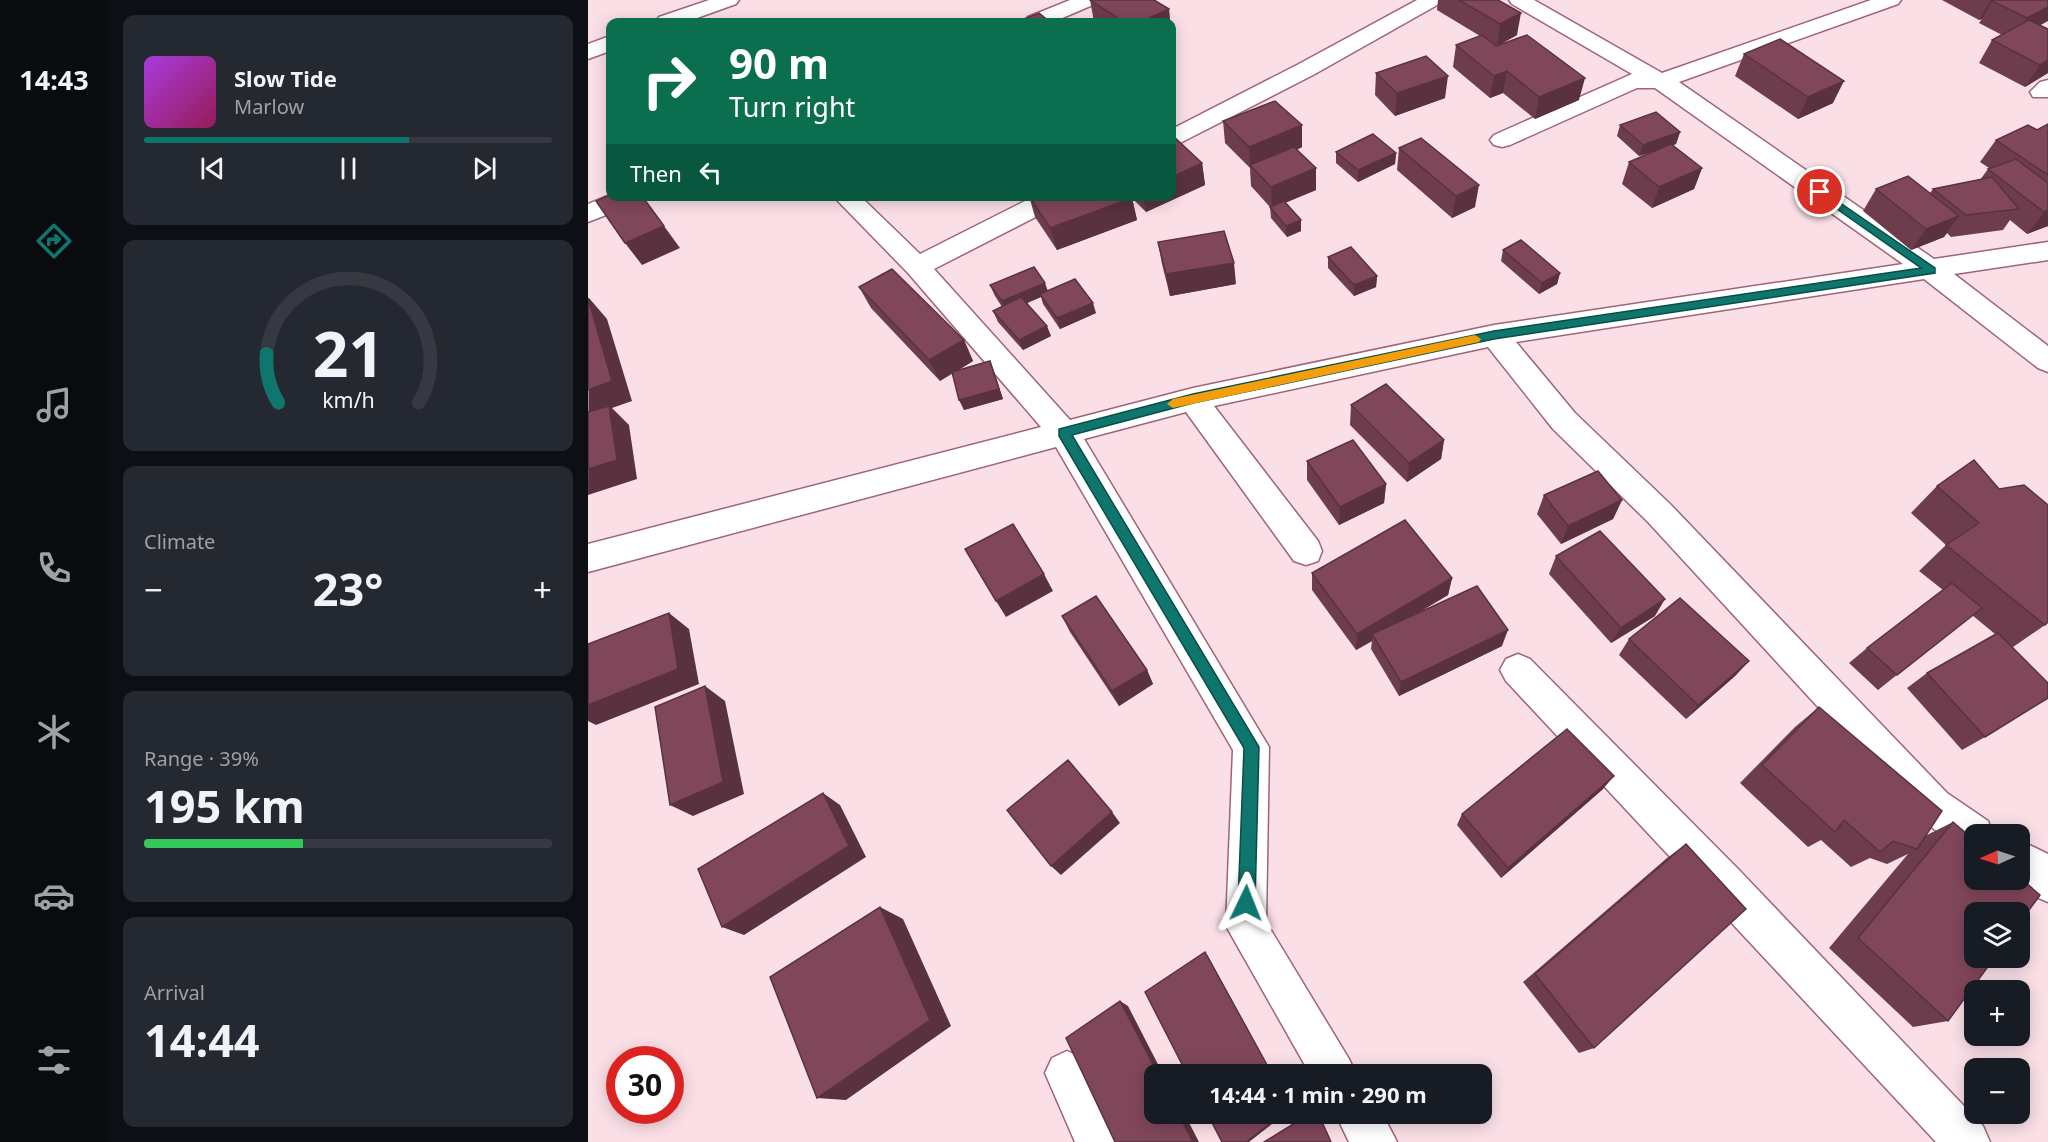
<!DOCTYPE html>
<html lang="en">
<head>
<meta charset="utf-8">
<style>
	body { margin:0; font-family:"Noto Sans",sans-serif; background:#242831; color:#f1f3f6; height:100vh; display:flex; flex-direction:column; font-size:22px; white-space:nowrap }
	* { box-sizing:border-box; margin:0 }
	p { font-size:20px; color:#9ea1a6 }
	.icon { flex:none; width:33px; height:33px; fill:none; stroke:currentColor; stroke-width:2; stroke-linecap:round; stroke-linejoin:round }
	.map { position:relative; flex:1; overflow:hidden }
	.panel { display:flex; flex-direction:column; gap:15px; padding:15px; background:#0d0f14; width:480px }
	.panel>* { flex:none }
	.hud { position:absolute; left:18px; top:18px; width:570px; height:183px; border-radius:12px; box-shadow:0 3px 15px #0003; background:#0b6e4f; color:#fff; overflow:hidden }
	.needle { width:39px; rotate:267deg }
	.tools { position:absolute; left:1376px; top:824px; display:grid; gap:12px }
	.tools a { display:grid; place-items:center; width:66px; height:66px; border-radius:12px; background:#171b24; box-shadow:0 3px 15px #0003; font-size:30px }
	.speed { position:absolute; left:18px; top:1046px; display:flex; gap:12px; font-size:30px; font-weight:700; text-align:center }
	.speed>* { display:grid; place-content:center; width:78px; height:78px; border-radius:50%; background:#171b24; box-shadow:0 3px 15px #0003; line-height:1 }
	.speed .limit { border:9px solid #d22; background:#fff; color:#111 }
	.pin { position:absolute; display:grid; place-items:center; width:51px; height:51px; color:#fff; margin:-26px; border:3px solid #fff; border-radius:50%; box-shadow:0 2px 6px #0007 }
	.me { position:absolute; width:66px; margin:-33px; rotate:2deg; stroke-linejoin:round; filter:drop-shadow(0 0 4px #0008) }
	.turn { display:flex; align-items:center; gap:21px; height:126px; padding:0 24px; font-size:27px }
	.turn .icon { width:78px; height:78px; stroke-width:2.5 }
	.turn b { display:block; font-size:42px; line-height:51px }
	.then { display:flex; align-items:center; height:57px; padding:0 24px; background:#0003; gap:12px; font-size:22px }
	.big { font-size:45px; font-weight:700; line-height:1.1 }
	.panel .widget { flex:1; display:flex; flex-direction:column; justify-content:center; gap:9px; min-width:0; padding:0 21px; border-radius:12px; background:#242831 }
	.panel .dial { align-items:center; gap:0 }
	.dial svg { height:156px; overflow:visible; fill:none; stroke:#363941; stroke-width:7; stroke-linecap:round; text-anchor:middle }
	.dial text { fill:#f1f3f6; stroke:none }
	.song { display:flex; align-items:center; gap:18px }
	.cover { width:72px; height:72px; border-radius:9px; background:linear-gradient(135deg,hsl(280 70% 55%),hsl(330 70% 35%)) }
	.played { height:6px; border-radius:3px; background:linear-gradient(90deg,#0f766e 65%,#363941 65%) }
	.keys { display:flex; justify-content:space-around; direction:ltr }
	.heat { display:flex; justify-content:space-between; align-items:center; font-size:33px; direction:ltr }
	.charge { height:9px; border-radius:4px; background:linear-gradient(90deg,#34c759 39%,#363941 0) }
	.trip { position:absolute; left:556px; top:1064px; width:348px; height:60px; border-radius:12px; background:#171b24; box-shadow:0 3px 15px #0003; font-weight:700; line-height:60px; text-align:center }
	main { display:flex; flex:1; min-height:0 }
	.menu { display:flex; flex-direction:column; width:108px; justify-content:space-around; align-items:center; background:#090b0e; color:#9ea1a6 }
	.menu .icon { width:42px; height:42px }
	.menu .active { color:#0f766e }
	.menu b { font-size:27px; color:#f1f3f6 }
	.map>svg:first-child { display:block }
</style>
</head>
<body>
<main>
<nav class="menu">
<b>14:43</b>
<svg class="icon active" aria-label="directions" viewBox="0 0 24 24"><path d="M12 3l9 9-9 9-9-9zM9 14v-3h6M13 9l2 2-2 2"/></svg>
<svg class="icon" aria-label="music" viewBox="0 0 24 24"><path d="M9 18V5l10-2v13"/><circle cx="6" cy="18" r="3"/><circle cx="16" cy="16" r="3"/></svg>
<svg class="icon" aria-label="phone" viewBox="0 0 24 24"><path d="M5 4h4l2 5-3 2q2 4 5 5l2-3 5 2v4C11 20 4 13 5 4z"/></svg>
<svg class="icon" aria-label="climate" viewBox="0 0 24 24"><path d="M12 3v18M4 7l16 10M4 17L20 7"/></svg>
<svg class="icon" aria-label="car" viewBox="0 0 24 24"><path d="M5 17H2v-5l4-1 3-4h7l3 4 3 1v5h-3M9 17h6M6 11h13"/><circle cx="7" cy="17" r="2"/><circle cx="17" cy="17" r="2"/></svg>
<svg class="icon" aria-label="filters" viewBox="0 0 24 24"><path d="M4 7h16M4 17h16"/><circle cx="9" cy="7" r="2"/><circle cx="15" cy="17" r="2"/></svg>
</nav>
<section class="panel">
<div class="widget">
<div class="song"><i class="cover"></i><div><b>Slow Tide</b><p>Marlow</p></div></div>
<div class="played"></div>
<div class="keys"><svg class="icon" aria-label="previous" viewBox="0 0 24 24"><path d="M18 5L8 12l10 7zM5 5v14"/></svg><svg class="icon" aria-label="pause" viewBox="0 0 24 24"><path d="M8 5v14M16 5v14"/></svg><svg class="icon" aria-label="next" viewBox="0 0 24 24"><path d="M6 5l10 7-10 7zM19 5v14"/></svg></div>
</div>
<div class="widget dial"><svg viewBox="0 0 100 80">
<path d="M14 69A42 42 0 1 1 86 69"/>
<path d="M14 69A42 42 0 0 1 8 44" stroke="#0f766e"/>
<text x="50" y="56" font-size="32" font-weight="700">21</text>
<text x="50" y="72" font-size="11">km/h</text>
</svg></div>
<div class="widget"><p>Climate</p>
<div class="heat"><a>−</a><b class="big">23°</b><a>+</a></div>
</div>
<div class="widget"><p>Range · 39%</p><b class="big">195 km</b><div class="charge"></div></div>
<div class="widget"><p>Arrival</p><b class="big">14:44</b></div>
</section>
<div class="map">
<svg width="1460" height="1142" viewBox="0 0 1460 1142">
	<rect width="100%" height="100%" fill="#fbdfe7"/>
	<g fill="none" stroke-linecap="round" stroke-linejoin="round">
		<defs>
			<g id="minor">
				<path d="M121,0H151L148,4L98,22H68L71,17Z"/>
				<path d="M482,0H510L507,4L465,22H437L440,17Z"/>
				<path d="M829,0H854L851,4L725,75L592,143L584,145V129L709,65Z"/>
				<path d="M921,0H946L1074,73L1283,0H1313L1310,4L1091,82L1346,259L1460,242V260L1366,274L1460,346V372L1450,368L1336,279L928,342L987,413L1082,504L1359,793L1400,821L1405,834H1386V854L1372,849L1333,819L1060,522L965,429L900,347L626,406L730,541L734,551L730,561L718,565L706,561L598,412L496,439L681,747L678,922L761,1059L768,1074H722L638,926L645,750L468,447L0,572V544L453,427L320,273L245,196H272L332,254L447,196H480L477,202L346,269L482,420L605,388L906,325L1315,264L1067,88H1049L922,145L914,147L906,145L902,140L906,135L1044,74L924,4Z"/>
				<path d="M22,36V51L0,59V44Z"/>
				<path d="M1460,80V97H1445L1442,92L1452,82Z"/>
				<path d="M22,195L54,196L51,202L0,222V204Z"/>
				<path d="M930,654L942,659L1152,871L1395,1126L1402,1142H1348L918,681L912,670L918,659Z"/>
				<path d="M1431,840L1460,854V902L1446,896L1427,879H1431Z"/>
				<path d="M479,1051L494,1058L533,1142H487L457,1073L464,1058Z"/>
				<path d="M747,1113H794L809,1142H761Z"/>
			</g>
		</defs>
		<!-- minor casing -->
		<use href="#minor" stroke="#a06477" stroke-width="3"/>
		<!-- minor -->
		<use href="#minor" fill="#fff" fill-rule="evenodd"/>
	</g>
	<!-- wall -->
	<g fill="#6e3d4d">
		<path d="M502,0L581,9L582,22H506Z"/>
		<path d="M850,0H910L929,35L911,45L991,100L947,119L915,93L902,98L865,67L868,45L892,36L849,10Z"/>
		<path d="M1354,0H1460L1452,25L1460,73L1437,87L1391,63L1404,40L1414,35L1391,23L1394,19L1391,20Z"/>
		<path d="M1156,54L1245,103L1210,119L1147,76Z"/>
		<path d="M788,73L857,98L807,116L787,95Z"/>
		<path d="M635,121L714,125V147L709,150L728,168V190L697,203L713,220V231L699,237L683,218L682,207L663,186L662,168L637,143Z"/>
		<path d="M1460,124V226L1439,234L1422,220L1415,230L1363,237L1359,233L1356,237L1323,250L1275,211L1288,189L1342,193L1345,189L1392,180L1400,169L1401,168L1392,162L1408,140L1449,130Z"/>
		<path d="M1032,125L1092,132L1088,144L1085,145L1114,168L1106,189L1064,208L1034,184L1041,162L1065,152L1051,156L1029,136Z"/>
		<path d="M811,148L887,207L864,218L809,170Z"/>
		<path d="M748,152L808,153L807,164L770,182L748,163Z"/>
		<path d="M614,163L617,185L558,212L544,198L549,220L469,250L447,217L441,196H584Z"/>
		<path d="M570,242L648,284L582,296L574,264Z"/>
		<path d="M915,250L972,273L969,284L951,294L913,261Z"/>
		<path d="M740,257L789,276L788,287L766,296L740,268Z"/>
		<path d="M402,285L460,290L508,313L472,329L455,304L453,297L439,303L463,336L435,350L410,322L405,311L414,307L407,296Z"/>
		<path d="M271,287L376,340L385,361L369,371L402,361L406,372L415,399L376,410L364,373L352,381L283,308Z"/>
		<path d="M763,405L856,440L853,459L819,482L762,425Z"/>
		<path d="M1386,460L1457,625L1425,647L1397,737L1374,750L1319,688L1339,673L1407,634L1384,615L1290,690L1261,663L1279,648L1355,590L1331,571L1358,545L1323,513L1349,486Z"/>
		<path d="M719,461L798,484L796,503L751,525L719,480Z"/>
		<path d="M956,495L1034,500L1025,519L973,544L949,514Z"/>
		<path d="M968,556L1067,616L1023,643L961,574Z"/>
		<path d="M724,573L864,578L860,595L830,613L914,646L811,696L783,649L784,641L768,650L724,590Z"/>
		<path d="M474,616L559,670L565,684L531,706L482,632Z"/>
		<path d="M1041,639L1161,661L1147,676L1098,719L1031,655Z"/>
		<path d="M1231,707L1339,835L1365,822L1360,1021L1325,1027L1241,948L1320,854L1299,864L1282,858L1263,867L1233,840L1220,847L1152,783L1207,727Z"/>
		<path d="M1015,789L913,878L869,825L874,814Z"/>
		<path d="M1098,844L1006,1048L991,1053L935,982L1079,858Z"/>
	</g>
	<!-- shaded-wall -->
	<g fill="#5a323f">
		<path d="M1403,0H1424L1404,1L1394,19L1391,20Z"/>
		<path d="M1460,7V21L1425,40L1439,18Z"/>
		<path d="M581,9L582,22H553Z"/>
		<path d="M933,13L929,35L909,46L912,24Z"/>
		<path d="M1460,60V73L1437,87L1452,65Z"/>
		<path d="M919,71L915,93L902,98L906,76Z"/>
		<path d="M860,76L857,98L807,116L809,93Z"/>
		<path d="M997,78L991,100L947,119L951,97Z"/>
		<path d="M1256,81L1245,103L1210,119L1220,97Z"/>
		<path d="M714,125V147L665,168L662,165L661,147Z"/>
		<path d="M1092,132L1088,144L1051,156L1055,145Z"/>
		<path d="M808,153L807,164L770,182V170Z"/>
		<path d="M614,163L617,185L558,212L555,196H584V177Z"/>
		<path d="M728,168V190L684,208L683,187Z"/>
		<path d="M1114,168L1106,189L1064,208L1071,187Z"/>
		<path d="M891,185L887,207L864,218L868,196Z"/>
		<path d="M544,198L549,220L469,250L462,228Z"/>
		<path d="M1460,210V226L1439,234L1456,212Z"/>
		<path d="M1371,216L1356,237L1323,250L1338,229Z"/>
		<path d="M713,220V231L699,237L698,226Z"/>
		<path d="M76,226L92,248L54,265L37,243Z"/>
		<path d="M646,263L648,284L582,296L578,274Z"/>
		<path d="M972,273L969,284L951,294L954,283Z"/>
		<path d="M789,276L788,287L766,296V285Z"/>
		<path d="M457,283L461,294H452L453,297L418,312L414,301Z"/>
		<path d="M1,298L19,319L44,401L24,408L41,425L49,479L0,495Z"/>
		<path d="M505,303L508,313L472,329L469,318Z"/>
		<path d="M459,326L463,336L435,350L431,340Z"/>
		<path d="M376,340L385,361L352,381L341,360Z"/>
		<path d="M402,361L406,372L415,399L376,410L371,400Z"/>
		<path d="M856,440L853,459L819,482L821,463Z"/>
		<path d="M798,484L796,503L751,525L752,507Z"/>
		<path d="M1034,500L1025,519L973,544L980,526Z"/>
		<path d="M456,574L465,591L418,617L408,601Z"/>
		<path d="M864,578L860,595L787,638L784,634V641L768,650L769,634Z"/>
		<path d="M1077,599L1067,616L1023,643L1033,628Z"/>
		<path d="M81,613L101,629L111,684L8,725L0,721V705Z"/>
		<path d="M920,630L914,646L811,696L813,682Z"/>
		<path d="M1161,661L1147,676L1098,719L1110,705Z"/>
		<path d="M559,670L565,684L531,706L524,691Z"/>
		<path d="M117,686L137,701L156,794L105,816L82,805Z"/>
		<path d="M1026,776L1015,789L913,878L920,868Z"/>
		<path d="M235,793L252,805L278,857L156,935L134,927Z"/>
		<path d="M524,812L532,823L473,875L463,866Z"/>
		<path d="M292,907L315,919L363,1026L258,1100L229,1098Z"/>
		<path d="M617,952L621,958L684,1074Z"/>
		<path d="M532,1001L540,1006L575,1074H570Z"/>
		<path d="M590,1113H596L611,1142H605Z"/>
		<path d="M696,1113H698L661,1142H658Z"/>
	</g>
	<!-- building -->
	<g fill="#80475a" stroke="#5a323f" stroke-width="1.5">
		<path d="M502,0H566L581,9L553,22H536Z"/>
		<path d="M871,0H910L933,13L912,24Z"/>
		<path d="M1406,0H1460V7L1439,18L1404,1Z"/>
		<path d="M451,13L462,22H428Z"/>
		<path d="M1441,20L1460,29V60L1452,65L1404,40Z"/>
		<path d="M894,35L908,46L939,35L997,78L951,97L919,71L906,76L868,45Z"/>
		<path d="M1192,39L1256,81L1220,97L1156,54Z"/>
		<path d="M838,56L860,76L809,93L788,73Z"/>
		<path d="M687,101L714,125L661,147L635,121Z"/>
		<path d="M1068,112L1092,132L1055,145L1032,125Z"/>
		<path d="M1460,124V175L1408,140L1440,125L1449,130Z"/>
		<path d="M785,134L808,153L770,170L748,152Z"/>
		<path d="M584,136H585L614,163L584,177Z"/>
		<path d="M833,138L891,185L868,196L811,148Z"/>
		<path d="M1083,144L1114,168L1071,187L1041,162Z"/>
		<path d="M706,147L728,168L683,187L662,165Z"/>
		<path d="M1428,159L1460,183V210L1456,212L1400,169Z"/>
		<path d="M1320,176L1371,216L1338,229L1288,189Z"/>
		<path d="M1404,177L1431,209L1378,215L1345,189Z"/>
		<path d="M22,195V196H54L76,226L37,243L8,201Z"/>
		<path d="M441,196H543L544,198L462,228Z"/>
		<path d="M696,201L713,220L698,226L682,207Z"/>
		<path d="M636,231L646,263L578,274L570,242Z"/>
		<path d="M933,240L972,273L954,283L915,250Z"/>
		<path d="M763,247L789,276L766,285L740,257Z"/>
		<path d="M446,267L457,283L414,301L402,285Z"/>
		<path d="M304,269L376,340L341,360L271,287Z"/>
		<path d="M487,279L505,303L469,318L452,294Z"/>
		<path d="M433,297L459,326L431,340L405,311Z"/>
		<path d="M0,298L24,381L0,390Z"/>
		<path d="M402,361L411,389L371,400L364,372Z"/>
		<path d="M798,384L856,440L821,463L763,405Z"/>
		<path d="M21,406L29,460L0,469V412Z"/>
		<path d="M765,440L798,484L752,507L719,461Z"/>
		<path d="M1386,460L1411,489L1436,485L1460,505V622L1457,625L1358,545L1391,523L1349,486Z"/>
		<path d="M1010,471L1034,500L980,526L956,495Z"/>
		<path d="M817,520L864,578L769,634L724,573Z"/>
		<path d="M425,524L456,574L408,601L377,549Z"/>
		<path d="M1012,531L1077,599L1033,628L968,556Z"/>
		<path d="M1364,583L1394,608L1309,675L1279,648Z"/>
		<path d="M889,586L920,630L813,682L784,634Z"/>
		<path d="M508,596L559,670L524,691L474,616Z"/>
		<path d="M1092,598L1161,661L1110,705L1041,639Z"/>
		<path d="M81,613L90,669L0,705V644Z"/>
		<path d="M1410,633L1460,683V698L1397,737L1339,673Z"/>
		<path d="M117,686L135,782L82,805L67,707Z"/>
		<path d="M1231,707L1354,811L1329,849L1305,841L1292,852L1256,820L1247,832L1174,765Z"/>
		<path d="M979,729L1026,776L920,868L874,814Z"/>
		<path d="M480,760L524,812L463,866L419,810Z"/>
		<path d="M235,793L261,846L134,927L110,869Z"/>
		<path d="M1365,822L1386,840V879H1431V877L1452,895L1431,924V912H1386V957H1407L1360,1021L1270,938Z"/>
		<path d="M1098,844L1158,909L1006,1048L947,974Z"/>
		<path d="M292,907L342,1020L229,1098L182,977Z"/>
		<path d="M617,952L684,1074H599L557,992Z"/>
		<path d="M532,1001L570,1074H567V1113H590L605,1142H527L478,1038Z"/>
		<path d="M619,1113H696L658,1142H634Z"/>
		<path d="M723,1113H730L743,1142H676Z"/>
	</g>
	<!-- route -->
	<path fill="#0f766e" stroke="#0a4d48" stroke-width="1.5" d="M1232,189L1347,268V273L906,339L605,403L484,435L671,747L667,903L664,909L658,912L652,909L650,903L656,748L471,436V429L605,394L906,331L1333,268L1229,195L1227,192Z"/>
	<!-- slow -->
	<path fill="#f59e0b" d="M887,335L893,339L891,342L585,408L579,404L585,399Z"/>
</svg>
<div class="tools">
<a><svg class="needle" viewBox="-14 -14 28 28"><path d="M0-13l5 13h-10z" fill="#e53935"/><path d="M0 13l5-13h-10z" fill="#9ea1a6"/></svg></a>
<a><svg class="icon" aria-label="layers" viewBox="0 0 24 24"><path d="M12 4l9 5-9 5-9-5zM3 14l9 5 9-5"/></svg></a>
<a>+</a>
<a>−</a>
</div>
<div class="speed"><div class="limit">30</div></div>
<div class="pin" style="left:1232px;top:192px;background:#d93025"><svg class="icon" aria-label="arrive" viewBox="0 0 24 24"><path d="M6 21V4h12l-3 4 3 4H6"/></svg></div>
<svg class="me" style="left:658px;top:903px" viewBox="-20 -20 40 40"><path d="M0-17L14 15 0 8-14 15z" fill="#0f766e" stroke="#fff" stroke-width="4"/></svg>
<div class="trip">14:44 · 1 min · 290 m</div>
<div class="hud">
<div class="turn"><svg class="icon" aria-label="right" viewBox="0 0 24 24"><path d="M7 20v-9h11M14 6l5 5-5 5"/></svg><div><b>90 m</b>Turn right</div></div>
<div class="then">Then<svg class="icon" aria-label="left" viewBox="0 0 24 24"><path d="M17 20v-9H6M10 6l-5 5 5 5"/></svg></div>
</div>
</div>
</main>
</body>
</html>
